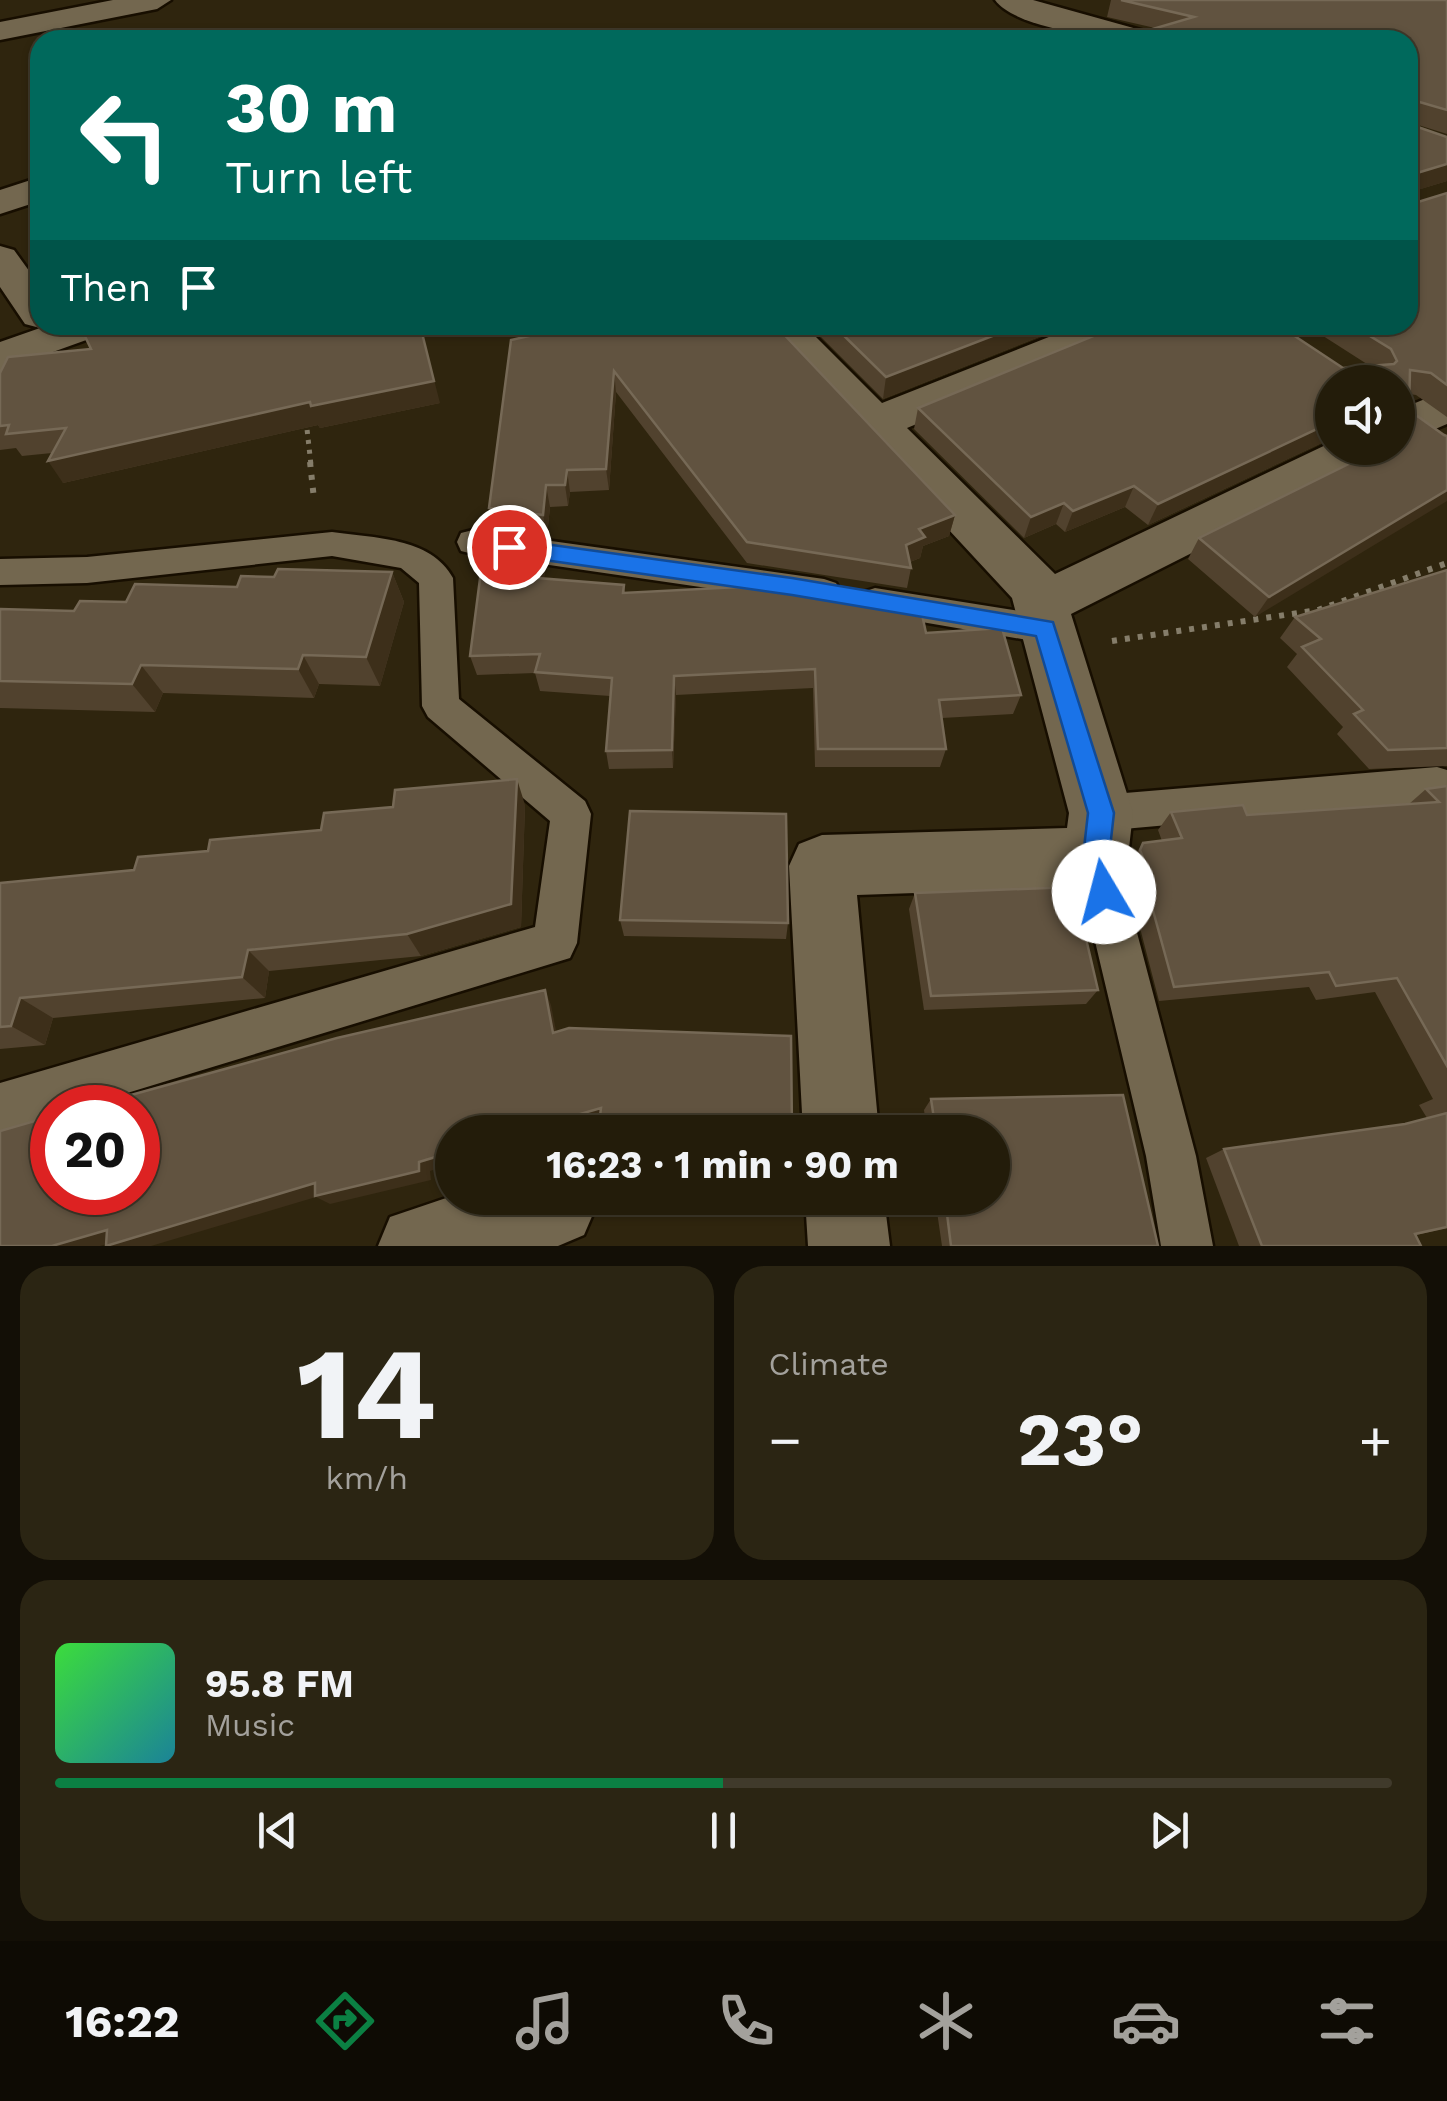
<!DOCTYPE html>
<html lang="en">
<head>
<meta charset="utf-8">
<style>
	body { margin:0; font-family:"Work Sans",sans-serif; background:#2b2513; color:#f1f3f6; height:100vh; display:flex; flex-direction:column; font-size:38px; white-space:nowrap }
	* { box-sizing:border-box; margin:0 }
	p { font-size:32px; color:#a3a19c }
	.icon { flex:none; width:55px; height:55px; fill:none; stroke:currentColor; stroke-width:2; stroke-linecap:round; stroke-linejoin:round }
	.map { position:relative; height:1246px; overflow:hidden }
	.panel { display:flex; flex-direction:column; gap:20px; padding:20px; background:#130f06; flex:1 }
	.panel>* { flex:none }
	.banner { position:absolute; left:30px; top:30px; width:1388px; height:305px; border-radius:30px; box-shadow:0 2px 8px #0004,0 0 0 2px #403a2b; background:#00695c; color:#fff; overflow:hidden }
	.fabs { position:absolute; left:1315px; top:365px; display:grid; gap:20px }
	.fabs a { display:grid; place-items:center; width:100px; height:100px; border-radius:50%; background:#231c0a; box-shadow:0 2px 8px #0004,0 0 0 2px #403a2b; font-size:50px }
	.speed { position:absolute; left:30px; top:1085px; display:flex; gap:20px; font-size:50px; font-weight:700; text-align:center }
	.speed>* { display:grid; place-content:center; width:130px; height:130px; border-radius:50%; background:#231c0a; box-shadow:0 2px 8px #0004,0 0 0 2px #403a2b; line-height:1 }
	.speed .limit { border:15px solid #d22; background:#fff; color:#111 }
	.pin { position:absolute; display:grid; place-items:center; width:85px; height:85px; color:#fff; margin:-42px; border:5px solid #fff; border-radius:50%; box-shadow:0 2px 10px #0007 }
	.me { position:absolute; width:110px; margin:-55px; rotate:352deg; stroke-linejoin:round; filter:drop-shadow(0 0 8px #0008) }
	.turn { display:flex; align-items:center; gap:35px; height:210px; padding:0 30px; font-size:45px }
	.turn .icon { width:130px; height:130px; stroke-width:2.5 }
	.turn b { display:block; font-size:70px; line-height:85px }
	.then { display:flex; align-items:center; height:95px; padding:0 30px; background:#0003; gap:20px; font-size:38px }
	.big { font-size:75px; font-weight:700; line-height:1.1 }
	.panel .widget { flex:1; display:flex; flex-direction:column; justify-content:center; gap:15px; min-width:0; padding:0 35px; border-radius:30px; background:#2b2513 }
	.panel .dial { align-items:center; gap:0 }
	.dial b { font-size:130px; line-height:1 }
	.song { display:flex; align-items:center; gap:30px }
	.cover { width:120px; height:120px; border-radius:15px; background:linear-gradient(135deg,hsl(120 70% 55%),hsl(190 70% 35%)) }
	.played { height:10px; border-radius:5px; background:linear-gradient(90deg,#0b8043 50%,#403a2b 50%) }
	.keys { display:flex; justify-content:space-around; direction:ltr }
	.heat { display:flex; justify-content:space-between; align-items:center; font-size:55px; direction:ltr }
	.panel .tiles { flex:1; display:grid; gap:20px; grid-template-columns:1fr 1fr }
	.widget:last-child { grid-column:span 2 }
	.trip { position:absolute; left:435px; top:1115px; width:575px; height:100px; border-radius:50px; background:#231c0a; box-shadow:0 2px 8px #0004,0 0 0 2px #403a2b; font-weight:700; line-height:100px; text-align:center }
	.menu { display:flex; height:160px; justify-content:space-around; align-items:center; background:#0e0b04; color:#a3a19c }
	.menu .icon { width:70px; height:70px }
	.menu .current { color:#0b8043 }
	.menu b { font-size:45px; color:#f1f3f6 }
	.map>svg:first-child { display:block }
</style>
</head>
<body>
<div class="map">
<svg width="1447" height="1246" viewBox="0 0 1447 1246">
	<rect width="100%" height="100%" fill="#2f250e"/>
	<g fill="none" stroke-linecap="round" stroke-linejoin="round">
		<defs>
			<g id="lane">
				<path d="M473,530L824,579L836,583L841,592L836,601L824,605L473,554L461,551L457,542L461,533Z"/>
				<path d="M332,532C373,538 431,537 453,578L459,699L585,801L591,814L577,943L570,958L78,1108H52V1115L0,1131V1083L535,927L550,821L428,717L422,706L419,583L401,568L332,556L87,583L0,585V559L87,557Z"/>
				<path d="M875,588L1045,615L1057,619L1063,629L1057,639L1045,643L875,614L863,610L858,601L863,592Z"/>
				<path d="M1437,767L1447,770V798L1437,801L1101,831L1087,826L1081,813L1087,800L1101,795Z"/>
				<path d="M1096,838L1111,843L1117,857L1196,1156L1213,1246H1161L1146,1156L1075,857L1081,843Z"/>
			</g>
			<g id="street">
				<path d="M113,0H171L157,9L0,40V22Z"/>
				<path d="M995,0H1033L1155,34L1159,40C1121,40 1019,32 995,0Z"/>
				<path d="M40,177V201L0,214V190Z"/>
				<path d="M0,246L14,250L40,286V325H109L103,334L0,371V342L40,328L25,324L0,287Z"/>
				<path d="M759,325H804L882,403L1079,325H1138L1132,334L907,428L1055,574L1332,442V448H1385L1378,459L1071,614L1133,813L1128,857L1119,878L1096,887L857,895L879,1132H803L789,866L799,844L822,835L1067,828L1069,813L1012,598Z"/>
				<path d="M1447,390V424L1398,445V410Z"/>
				<path d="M452,1196L592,1198L596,1207L584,1235L558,1246H378L390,1217Z"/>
				<path d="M805,1198H884L890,1246H808Z"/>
			</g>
		</defs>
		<!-- lane casing -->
		<use href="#lane" stroke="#170e00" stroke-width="5"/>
		<!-- street casing -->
		<use href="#street" stroke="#170e00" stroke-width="5"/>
		<!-- path-far1 -->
		<path stroke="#857d6a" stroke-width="5" stroke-dasharray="4 6" stroke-linecap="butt" d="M306,420L311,465"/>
		<!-- path -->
		<g stroke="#857d6a" stroke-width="6" stroke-dasharray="5 8" stroke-linecap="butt">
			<path d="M310,462L314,499"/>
			<path d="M1112,641L1318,610L1447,563"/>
		</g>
		<!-- lane -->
		<use href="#lane" fill="#73674f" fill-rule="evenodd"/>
		<!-- street -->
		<use href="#street" fill="#73674f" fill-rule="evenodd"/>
	</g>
	<!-- wall -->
	<g fill="#51422e">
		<path d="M1111,0H1447V134L1415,124V126L1447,137V181L1417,190L1418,202L1447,193V417L1416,395L1409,394V410L1444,435L1255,617L1188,559L1199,538L1398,448V382H1332V441L1330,439L1148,525L1125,507L1065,532L1056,524L1024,538L914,429L918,408L1370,366L1306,325H1408L1155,28L1107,17Z"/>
		<path d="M536,325H775L955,515L949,536L923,546L920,558L910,562L911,568L907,588L747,563L616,392L609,490L570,492L568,506L550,507L547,536L494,529L489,508L539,334Z"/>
		<path d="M809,325H1069L883,399Z"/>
		<path d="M0,373L440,403L320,428L318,425L63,483L52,453L22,456L16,448L0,450Z"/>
		<path d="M541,548L545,568L544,579L624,585L625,593L776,585V581L926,633L1021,695L1013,714L942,718L946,749L940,767H815L813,688L676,695L673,768L609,769L606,751L610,696L540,691L535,673L477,675L470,656Z"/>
		<path d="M1447,570V766L1369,769L1337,734L1343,727L1287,667L1297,654L1280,638L1295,617Z"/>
		<path d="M392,572L404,602L380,686L319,684L314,698L163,693L155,712L0,708V609L74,611L237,587L274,577Z"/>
		<path d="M1447,786V1228L1416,1235L1421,1246H1239L1206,1158L1224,1149L1405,1124L1427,1118L1419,1105L1433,1099L1375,992L1316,1000L1309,987L1159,1001L1133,901L1138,895L1127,868L1131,861L1143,843L1162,841L1158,830L1171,812L1247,815L1409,804L1426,789Z"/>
		<path d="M525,805L521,927L421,956L269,971L265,998L53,1018L45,1045L0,1049V883L134,870L208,851L321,830Z"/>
		<path d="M915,893L1098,990L1086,1004L924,1010L909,909Z"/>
		<path d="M620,920L788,923L786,939L624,936Z"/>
		<path d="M1123,1095L1158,1246H942L935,1198H992V1132H927L924,1110L931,1099Z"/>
	</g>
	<!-- shaded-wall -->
	<g fill="#3d2f1a">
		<path d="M1447,164V181L1408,193L1417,173Z"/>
		<path d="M420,325L440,403L320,428L318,425L63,483L48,461Z"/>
		<path d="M1021,325H1069L883,399L886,377Z"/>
		<path d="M614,371L616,392L609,490L606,469Z"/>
		<path d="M1332,422V435L1330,439L1148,525L1158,504Z"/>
		<path d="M567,470L570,492L568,506L565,485Z"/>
		<path d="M546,485L550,507L547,536L543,515Z"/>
		<path d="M1134,486L1125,507L1065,532L1073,511Z"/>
		<path d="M1447,490V501L1255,617L1269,597Z"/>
		<path d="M1064,503L1056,524L1024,538L1031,517Z"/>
		<path d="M955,515L949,536L923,546L920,558L902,565L906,545L919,529Z"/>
		<path d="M541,548L545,568L542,598L538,578Z"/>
		<path d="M392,572L404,602L380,686L366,657Z"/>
		<path d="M303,655L319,684L314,698L298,669Z"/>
		<path d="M141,665L163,693L155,712L132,684Z"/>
		<path d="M674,676L676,695L673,768L672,750Z"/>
		<path d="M517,779L525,805L521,927L421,956L407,934Z"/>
		<path d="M248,950L269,971L265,998L242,977Z"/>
		<path d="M545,990L551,1005L559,1046L553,1033Z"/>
		<path d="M20,998L53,1018L45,1045L11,1026Z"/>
		<path d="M601,1108L605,1119L560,1132H518Z"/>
		<path d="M452,1152V1164L430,1171L431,1180L330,1204L316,1197L151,1246H106L315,1183L419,1162Z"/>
		<path d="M107,1230L131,1237L100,1246H52Z"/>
	</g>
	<!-- building -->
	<g fill="#615340" stroke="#766956" stroke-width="2.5">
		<path d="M1121,0H1447V110L1416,101L1415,126L1447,137V164L1417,173L1418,202L1447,193V385L1431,373L1410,370L1409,410L1444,435L1447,436V490L1269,597L1199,538L1381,448H1398V434L1402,424H1398V382H1332V422L1158,504L1134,486L1073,511L1064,503L1031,517L918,408L1120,325H1278L1343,368L1394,364L1397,361L1391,349L1352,325H1408V40H1115L1194,17Z"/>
		<path d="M98,325H420L434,381L311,406L310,402L48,461L66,428L6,434L9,425L0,426V373L8,357L91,349L82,330Z"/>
		<path d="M539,325H775L955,515L919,529L925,537L906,545L911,568L747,542L614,371L606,469L567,470L565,485H546L543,515L489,508L511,340L542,333Z"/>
		<path d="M833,325H1021L886,377Z"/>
		<path d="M485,540L541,548L538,578L624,585L623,593L779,585L776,581L920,605L926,633L1002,628L1021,695L939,700L946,749H818L815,669L674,676L672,750L606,751L612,678L535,672L540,654L470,656Z"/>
		<path d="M278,569L392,572L366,657L303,655L298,669L141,665L132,684L0,681V609L74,611L80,601L126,602L135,584L237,587L241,576L274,577Z"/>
		<path d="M1447,570V748L1388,750L1354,714L1363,710L1302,647L1321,639L1295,617Z"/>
		<path d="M517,779L511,904L407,934L248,950L242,977L20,998L11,1026L0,1027V883L134,870L138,857L208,851L210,840L321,830L324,813L393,807L395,790Z"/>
		<path d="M1447,786V1066L1397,978L1336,986L1329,972L1174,987L1146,885H1154L1140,850L1143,843L1182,838L1171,812L1243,805L1247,815L1439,802L1426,789Z"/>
		<path d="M630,811L786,814L788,923L620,920Z"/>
		<path d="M1074,887L1098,990L931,996L915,893Z"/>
		<path d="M545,990L553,1033L569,1028L791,1036L792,1132H598L601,1108L518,1132H452V1152L419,1162V1171L315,1196V1183L106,1246L107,1230L52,1246H0V1131L52,1116V1192H138V1108H84L337,1038Z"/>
		<path d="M1123,1095L1158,1246H951L945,1198H992V1132H936L931,1099Z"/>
		<path d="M1447,1113V1227L1415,1234L1421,1246H1262L1224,1149L1405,1124Z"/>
	</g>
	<!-- route -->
	<path fill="#1a73e8" stroke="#114b97" stroke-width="2.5" d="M509,539L792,578L1053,622L1114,813L1109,857L1118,892L1114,901L1104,905L1095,901L1083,857L1088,813L1036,636L792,595L509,555L498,547Z"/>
</svg>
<div class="fabs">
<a><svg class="icon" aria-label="sound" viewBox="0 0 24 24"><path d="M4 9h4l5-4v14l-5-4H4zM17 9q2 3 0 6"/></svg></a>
</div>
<div class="speed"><div class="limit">20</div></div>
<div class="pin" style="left:509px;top:547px;background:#d93025"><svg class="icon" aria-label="arrive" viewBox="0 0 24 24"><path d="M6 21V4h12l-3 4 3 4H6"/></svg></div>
<svg class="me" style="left:1104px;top:892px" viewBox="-20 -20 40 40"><circle r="19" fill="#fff"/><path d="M0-13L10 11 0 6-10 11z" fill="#1a73e8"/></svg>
<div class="trip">16:23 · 1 min · 90 m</div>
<div class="banner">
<div class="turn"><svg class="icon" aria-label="left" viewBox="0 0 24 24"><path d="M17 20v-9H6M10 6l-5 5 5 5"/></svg><div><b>30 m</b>Turn left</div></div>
<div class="then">Then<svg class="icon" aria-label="arrive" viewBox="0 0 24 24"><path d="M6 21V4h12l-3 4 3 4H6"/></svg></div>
</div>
</div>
<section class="panel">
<div class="tiles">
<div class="widget dial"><b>14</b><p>km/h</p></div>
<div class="widget"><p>Climate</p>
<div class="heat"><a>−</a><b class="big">23°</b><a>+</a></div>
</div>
<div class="widget">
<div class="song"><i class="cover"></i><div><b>95.8 FM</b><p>Music</p></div></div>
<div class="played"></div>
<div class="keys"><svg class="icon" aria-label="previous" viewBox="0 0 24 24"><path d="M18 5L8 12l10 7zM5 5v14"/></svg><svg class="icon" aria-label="pause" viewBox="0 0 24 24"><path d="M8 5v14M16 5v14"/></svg><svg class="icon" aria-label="next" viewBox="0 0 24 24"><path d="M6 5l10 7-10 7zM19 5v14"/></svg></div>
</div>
</div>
</section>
<nav class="menu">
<b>16:22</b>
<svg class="icon current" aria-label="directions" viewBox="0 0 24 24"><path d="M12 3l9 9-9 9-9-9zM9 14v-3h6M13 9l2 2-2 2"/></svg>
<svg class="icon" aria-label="music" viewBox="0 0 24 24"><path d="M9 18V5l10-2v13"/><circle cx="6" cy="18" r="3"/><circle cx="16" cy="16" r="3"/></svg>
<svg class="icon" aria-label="phone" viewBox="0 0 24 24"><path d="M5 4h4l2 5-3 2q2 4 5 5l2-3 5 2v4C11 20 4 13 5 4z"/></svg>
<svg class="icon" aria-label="climate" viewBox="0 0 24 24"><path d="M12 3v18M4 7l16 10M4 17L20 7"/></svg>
<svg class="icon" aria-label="car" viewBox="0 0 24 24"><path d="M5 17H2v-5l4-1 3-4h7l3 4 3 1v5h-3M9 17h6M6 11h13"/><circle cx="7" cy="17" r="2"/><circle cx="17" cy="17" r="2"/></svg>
<svg class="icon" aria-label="filters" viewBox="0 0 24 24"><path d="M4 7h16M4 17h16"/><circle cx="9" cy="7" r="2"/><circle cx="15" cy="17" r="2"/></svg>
</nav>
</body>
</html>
